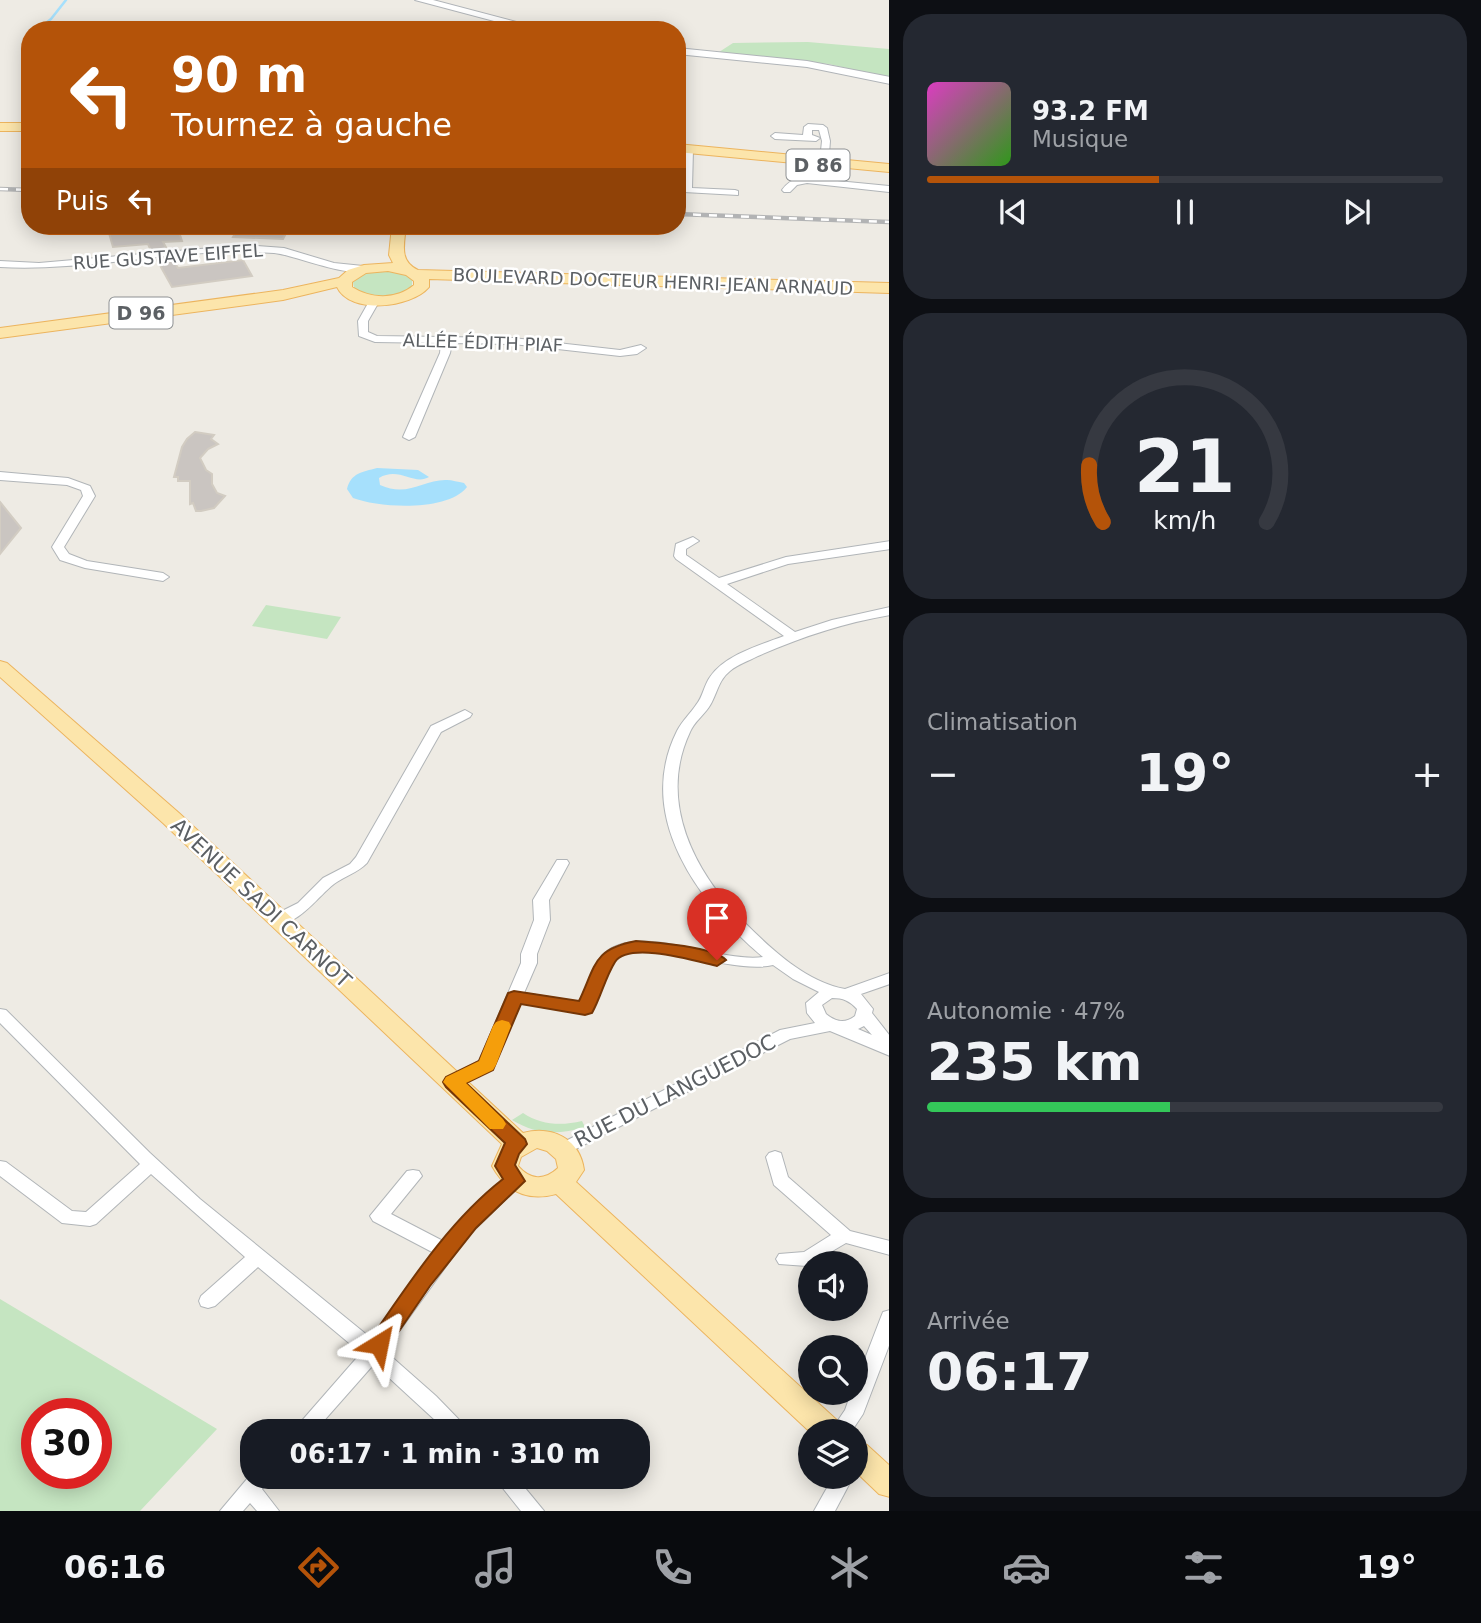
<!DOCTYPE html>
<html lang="fr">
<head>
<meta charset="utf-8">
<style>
	body { margin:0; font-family:"DejaVu Sans",sans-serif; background:#242831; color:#f1f3f6; height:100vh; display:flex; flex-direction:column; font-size:26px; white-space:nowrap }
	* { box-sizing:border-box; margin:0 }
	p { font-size:23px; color:#9ea1a6 }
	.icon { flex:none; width:38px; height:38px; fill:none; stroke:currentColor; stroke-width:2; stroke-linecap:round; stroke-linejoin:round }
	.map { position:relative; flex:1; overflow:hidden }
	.panel { display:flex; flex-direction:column; gap:14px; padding:14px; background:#0d0f14; width:592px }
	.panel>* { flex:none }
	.hud { position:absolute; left:21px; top:21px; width:665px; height:214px; border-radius:28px; box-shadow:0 4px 18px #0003; background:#b45309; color:#fff; overflow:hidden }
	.fabs { position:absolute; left:798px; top:1251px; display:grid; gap:14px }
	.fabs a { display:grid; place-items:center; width:70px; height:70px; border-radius:50%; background:#171b24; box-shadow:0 4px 18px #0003; font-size:35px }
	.speed { position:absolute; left:21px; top:1398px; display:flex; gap:14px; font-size:35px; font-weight:700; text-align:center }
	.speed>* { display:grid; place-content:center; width:91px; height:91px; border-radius:50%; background:#171b24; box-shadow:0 4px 18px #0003; line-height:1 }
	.speed .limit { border:10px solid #d22; background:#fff; color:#111 }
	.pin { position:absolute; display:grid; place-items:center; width:60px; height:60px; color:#fff; margin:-72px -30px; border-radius:50% 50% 50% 0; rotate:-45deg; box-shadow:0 0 7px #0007 }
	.pin .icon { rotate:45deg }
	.me { position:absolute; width:77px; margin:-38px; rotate:35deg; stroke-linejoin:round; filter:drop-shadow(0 0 5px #0008) }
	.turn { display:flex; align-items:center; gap:24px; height:147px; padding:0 35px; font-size:32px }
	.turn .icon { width:91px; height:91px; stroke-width:2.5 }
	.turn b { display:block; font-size:49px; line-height:60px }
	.then { display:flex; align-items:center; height:66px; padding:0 35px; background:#0003; gap:14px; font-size:26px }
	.big { font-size:52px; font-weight:600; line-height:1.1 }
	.panel .card { flex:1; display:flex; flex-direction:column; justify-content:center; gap:10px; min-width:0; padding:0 24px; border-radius:28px; background:#242831 }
	.panel .dial { align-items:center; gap:0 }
	.dial svg { height:182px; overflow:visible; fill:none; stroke:#363941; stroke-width:7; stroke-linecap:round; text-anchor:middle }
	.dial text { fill:#f1f3f6; stroke:none }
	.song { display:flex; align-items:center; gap:21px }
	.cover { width:84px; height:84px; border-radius:10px; background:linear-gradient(135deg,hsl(310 70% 55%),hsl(110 70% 35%)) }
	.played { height:7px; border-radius:4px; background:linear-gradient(90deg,#b45309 45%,#363941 45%) }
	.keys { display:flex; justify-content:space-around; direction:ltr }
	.heat { display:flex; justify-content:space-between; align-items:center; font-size:38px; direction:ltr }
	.charge { height:10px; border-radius:5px; background:linear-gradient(90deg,#34c759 47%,#363941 0) }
	.trip { position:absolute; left:240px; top:1419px; width:410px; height:70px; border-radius:28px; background:#171b24; box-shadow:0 4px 18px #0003; font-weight:600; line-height:70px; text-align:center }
	.tabs { display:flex; height:112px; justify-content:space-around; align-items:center; background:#090b0e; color:#9ea1a6 }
	.tabs .icon { width:49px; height:49px }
	.tabs .selected { color:#b45309 }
	.tabs b { font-size:32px; color:#f1f3f6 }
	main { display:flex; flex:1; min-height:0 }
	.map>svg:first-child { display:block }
</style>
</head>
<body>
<main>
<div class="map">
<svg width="890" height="1511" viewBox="0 0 890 1511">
	<rect width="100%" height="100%" fill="#eeebe4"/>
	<!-- green -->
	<g fill="#c5e5c1" fill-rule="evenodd">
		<path d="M808,42L889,49V78L829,64L716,54L733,43Z"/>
		<path d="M387,270L405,274L412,279V287C396,299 370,299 354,288L353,282L367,272Z"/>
		<path d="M266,605L341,617L327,639L252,626Z"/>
		<path d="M523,1113C541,1125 561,1126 582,1121L585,1127C558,1135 537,1135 512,1120Z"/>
		<path d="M0,1299L217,1429L140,1511H0ZM37,1414H96V1474H37Z"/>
	</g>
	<!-- water -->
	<path fill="#a6e0fc" d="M377,468L418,470L429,477C414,486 399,466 379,478L380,485C408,498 424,479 447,480C452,480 458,482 464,483L467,487C448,512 379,508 353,498L347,489C351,473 362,472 377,468Z"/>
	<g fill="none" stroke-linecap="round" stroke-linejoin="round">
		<!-- stream -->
		<g stroke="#a6e0fc" stroke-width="2.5">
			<path d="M37,30L51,19L66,0"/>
			<path d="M30,36V50"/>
		</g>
	</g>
	<!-- building -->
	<g fill="#cac5c1" stroke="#d2ccc2" stroke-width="2">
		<path d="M177,226L182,241L163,242L167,249L151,251L148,244L113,247L109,233Z"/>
		<path d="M239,226H290L283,239L233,237Z"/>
		<path d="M172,258L178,268L243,260L252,276L172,287L157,260Z"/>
		<path d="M195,432L214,435L211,439L218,444L208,449L200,458L206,470L212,474V484L217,493L225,496L214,508L201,511H196L193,503L190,504V481H178V477H174L182,447L187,439Z"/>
		<path d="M0,502L21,528L0,554Z"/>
	</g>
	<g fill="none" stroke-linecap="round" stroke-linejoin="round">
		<defs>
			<g id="street">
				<path d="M808,124L823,125L827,128L830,141L827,180L890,186V192L807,183L797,185L790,192H784L782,190C791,177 803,177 818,179L822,141L819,130H812V135L820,138L816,141L775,139L771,136L775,133L803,135L804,127Z"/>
				<path d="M689,146L693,149L692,188L735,190L738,191V195L684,192L685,149Z"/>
				<path d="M246,245L284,248L334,263L363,266L368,269C351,280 296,255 274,253C185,246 92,272 0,267V261L39,263Z"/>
				<path d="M375,297L380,300L368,321V332L377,336L513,338L620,350L641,345L646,348L637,354L620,356L513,344L452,343L450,353L415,437L409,440L403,437L440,353L441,343L375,342L359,336L358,321L371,298Z"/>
				<path d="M0,472L68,478L90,486L95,496L64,547L69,554L87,561L163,573L169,577L163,581L85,568L60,560L52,547L83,496L81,490L67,485L0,480Z"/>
				<path d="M693,537L699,541L686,549V555L719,578L786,557L890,541V549L788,564L727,584L795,632L832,620L890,607V615C843,623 801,637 758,656C749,661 738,664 730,671C718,680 717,695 709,707C703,716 694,722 690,732C657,802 695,873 744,922C771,949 806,982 845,989L890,973V984L861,994L873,1009L872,1013L890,1036V1056L830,1031L790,1039L564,1155L558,1153L555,1149L558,1145L780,1030L815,1023L807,1013L806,1003L819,992L793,979L773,965C733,975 644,937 617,958C606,967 599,998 591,1012L585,1013L520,1003L492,1069L453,1088L447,1086L445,1082L447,1078L479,1061L521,963V954L534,920L533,900L557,860H567L569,863L549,900L550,920L537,954V963L524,993L581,1002L601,957C632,919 721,964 763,957C699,903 634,817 677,731C682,721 690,714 696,705C703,697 704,685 710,677C725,655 760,645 784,636L676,559L674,556L676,544ZM832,998C843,998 850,1001 857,1009L855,1016C845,1024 836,1022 826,1014L822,1005ZM864,1026L872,1035L858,1029Z"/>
				<path d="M465,710L472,714L470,717L441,732L367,863C357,873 345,876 334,884C318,896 297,928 274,923L271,919L274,915L298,903L323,878L350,864L356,857L431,726Z"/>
				<path d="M0,1009L6,1010L150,1153L200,1199L372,1339L434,1253L373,1221L370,1216L407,1171L413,1170L419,1171L422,1176L391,1214L443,1241C456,1225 500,1170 521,1176L524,1181L467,1237L385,1351L436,1396L471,1432H448L374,1364L314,1432H292L361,1353L258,1267L215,1306L208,1308L201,1306L199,1301L201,1296L245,1257L151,1174L96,1224L90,1226L62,1223L0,1176V1161L6,1162L72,1211L86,1212L140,1164L0,1023Z"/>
				<path d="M775,1151L781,1153L788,1177L850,1231L890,1241V1255L846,1243L807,1266L779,1264L776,1259L779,1254L804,1252L831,1235L774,1185L766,1157L769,1153Z"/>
				<path d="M890,1310V1343L863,1414L851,1432H830L845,1410L851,1393H856V1382L881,1317L883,1312Z"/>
				<path d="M252,1473V1477H271L262,1489L279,1511H257L250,1503L243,1511H220Z"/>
				<path d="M494,1477H516L544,1511H521Z"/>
				<path d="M833,1477H853L835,1511H814Z"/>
			</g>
			<g id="secondary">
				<path d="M415,0H433L547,30H528Z"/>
				<path d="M677,48L807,61L890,77V84L807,67L677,54Z"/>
			</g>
			<g id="primary">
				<rect x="0" y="123" width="30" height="8"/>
				<path d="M677,144L890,164V172L677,152Z"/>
				<path d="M392,226H406C404,245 399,261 418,270L890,283V293L429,279V287C411,308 350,315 337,287L283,300L0,338V328L283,290L339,278L348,270L364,265L393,263L389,255ZM388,271L406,275L414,281V285C396,300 371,299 352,287V282L366,273Z"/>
				<path d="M0,661L7,663L179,813L523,1133C552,1125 580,1139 584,1170L576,1182L840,1423L844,1432H810L556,1194C527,1202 506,1191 492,1166L502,1144L163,823L0,677ZM537,1148L547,1151L556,1159L558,1168C544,1181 530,1180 518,1166L521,1157Z"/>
				<path d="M856,1442L867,1445L890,1466V1497L879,1494L856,1472Z"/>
			</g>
		</defs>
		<!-- street casing -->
		<use href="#street" stroke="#b1b5b8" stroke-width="2"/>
		<!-- secondary casing -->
		<use href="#secondary" stroke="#b0b4b8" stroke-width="2"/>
		<!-- primary casing -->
		<use href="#primary" stroke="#ecb45e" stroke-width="2"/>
		<!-- street -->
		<use href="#street" fill="#fff" fill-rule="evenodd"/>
		<!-- secondary -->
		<use href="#secondary" fill="#fff" fill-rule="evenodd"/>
		<!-- primary -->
		<use href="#primary" fill="#fce5ab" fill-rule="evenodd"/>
		<defs>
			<g id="rail">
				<path d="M0,189L30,190"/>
				<path d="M677,214L890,222"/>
			</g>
		</defs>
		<!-- rail casing -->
		<use href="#rail" stroke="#b2b3b4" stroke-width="4.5"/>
		<!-- rail -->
		<use href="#rail" stroke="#fff" stroke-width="2.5" stroke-dasharray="8" stroke-linecap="butt"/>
	</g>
	<!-- route -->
	<path fill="#b45309" stroke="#753606" stroke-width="2" d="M636,941C655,942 715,947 726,960L717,966C695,961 629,941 615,962C605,978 601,997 592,1013L585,1015L521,1004L493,1070L466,1083L525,1139L527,1144L519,1154L515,1165L525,1181L476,1228L430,1286L386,1350L379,1353L371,1350L368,1344L371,1338C410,1282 449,1221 503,1179L495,1166L505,1143L446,1087L443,1082L446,1077L479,1061L508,993L514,991L579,1001C596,965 593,949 636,941Z"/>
	<!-- slow -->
	<path fill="#f59e0b" d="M502,1020L509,1022L511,1026L496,1065L493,1070L466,1083L503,1119L506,1124L503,1129H490L443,1082L446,1077L479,1061L493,1026L496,1022Z"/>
	<g text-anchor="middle" stroke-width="5" stroke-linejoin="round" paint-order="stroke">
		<!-- far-street labels -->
		<g font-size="18" fill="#5c6064" stroke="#fff">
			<text transform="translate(168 257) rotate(-4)" y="6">RUE GUSTAVE EIFFEL</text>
			<text transform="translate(653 282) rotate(2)" y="6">BOULEVARD DOCTEUR HENRI-JEAN ARNAUD</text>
			<text transform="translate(483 343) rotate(2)" y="6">ALLÉE ÉDITH PIAF</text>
		</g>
		<!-- shield labels -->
		<g fill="#fff" stroke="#8d9092" stroke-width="2">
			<rect x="786.5" y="149.5" width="63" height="31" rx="5"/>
			<rect x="109.5" y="297.5" width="63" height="31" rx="5"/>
		</g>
		<g font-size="19" font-weight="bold" fill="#5c6064">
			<text x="818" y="172">D 86</text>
			<text x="141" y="320">D 96</text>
		</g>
		<!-- street labels -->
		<g font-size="21" fill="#5c6064" stroke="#fff">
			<text transform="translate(261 903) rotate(43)" y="7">AVENUE SADI CARNOT</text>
			<text transform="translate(675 1091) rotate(-27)" y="7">RUE DU LANGUEDOC</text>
		</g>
	</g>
</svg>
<div class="fabs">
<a><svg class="icon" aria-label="sound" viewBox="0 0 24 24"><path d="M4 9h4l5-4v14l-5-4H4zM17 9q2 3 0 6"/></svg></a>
<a><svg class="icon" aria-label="search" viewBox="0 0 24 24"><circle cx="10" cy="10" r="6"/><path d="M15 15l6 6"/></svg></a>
<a><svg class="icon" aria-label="layers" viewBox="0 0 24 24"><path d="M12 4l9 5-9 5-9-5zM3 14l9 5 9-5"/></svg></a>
</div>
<div class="speed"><div class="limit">30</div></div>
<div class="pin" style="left:717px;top:960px;background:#d93025"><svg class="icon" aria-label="arrive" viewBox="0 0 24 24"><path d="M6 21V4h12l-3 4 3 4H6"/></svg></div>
<svg class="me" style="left:379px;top:1344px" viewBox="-20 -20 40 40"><path d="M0-17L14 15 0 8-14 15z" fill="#b45309" stroke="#fff" stroke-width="4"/></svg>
<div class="trip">06:17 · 1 min · 310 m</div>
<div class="hud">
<div class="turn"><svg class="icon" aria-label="left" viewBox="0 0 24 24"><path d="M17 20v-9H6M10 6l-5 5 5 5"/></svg><div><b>90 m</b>Tournez à gauche</div></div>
<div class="then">Puis<svg class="icon" aria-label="left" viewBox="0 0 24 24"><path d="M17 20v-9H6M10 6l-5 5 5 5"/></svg></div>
</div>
</div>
<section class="panel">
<div class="card">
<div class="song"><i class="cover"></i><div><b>93.2 FM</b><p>Musique</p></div></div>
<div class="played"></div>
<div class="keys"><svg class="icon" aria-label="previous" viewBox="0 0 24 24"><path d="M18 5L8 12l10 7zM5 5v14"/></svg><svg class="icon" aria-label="pause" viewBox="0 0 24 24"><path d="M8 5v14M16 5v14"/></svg><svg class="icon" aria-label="next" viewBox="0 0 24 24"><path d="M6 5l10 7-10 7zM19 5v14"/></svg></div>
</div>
<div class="card dial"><svg viewBox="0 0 100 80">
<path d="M14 69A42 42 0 1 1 86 69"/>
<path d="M14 69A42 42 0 0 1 8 44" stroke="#b45309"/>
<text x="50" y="56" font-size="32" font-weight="700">21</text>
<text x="50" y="72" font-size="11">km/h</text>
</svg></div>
<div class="card"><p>Climatisation</p>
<div class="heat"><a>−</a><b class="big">19°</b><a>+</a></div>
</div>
<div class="card"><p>Autonomie · 47%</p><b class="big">235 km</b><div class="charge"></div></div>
<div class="card"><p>Arrivée</p><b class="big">06:17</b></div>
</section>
</main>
<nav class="tabs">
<b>06:16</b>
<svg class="icon selected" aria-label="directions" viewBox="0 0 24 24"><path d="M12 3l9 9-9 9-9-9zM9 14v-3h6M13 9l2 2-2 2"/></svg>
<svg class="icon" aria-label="music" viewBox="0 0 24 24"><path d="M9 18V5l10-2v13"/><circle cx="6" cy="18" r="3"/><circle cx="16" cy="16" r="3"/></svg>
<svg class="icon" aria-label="phone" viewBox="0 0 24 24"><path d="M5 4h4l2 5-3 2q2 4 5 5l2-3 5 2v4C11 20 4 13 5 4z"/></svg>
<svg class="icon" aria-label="climate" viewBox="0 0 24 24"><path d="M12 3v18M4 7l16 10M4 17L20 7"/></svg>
<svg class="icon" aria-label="car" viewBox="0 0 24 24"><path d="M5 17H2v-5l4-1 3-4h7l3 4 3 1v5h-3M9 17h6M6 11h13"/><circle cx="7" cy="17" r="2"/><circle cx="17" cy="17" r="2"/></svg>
<svg class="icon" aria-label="filters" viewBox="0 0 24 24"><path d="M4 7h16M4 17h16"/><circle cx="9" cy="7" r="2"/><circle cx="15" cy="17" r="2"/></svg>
<b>19°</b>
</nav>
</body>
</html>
